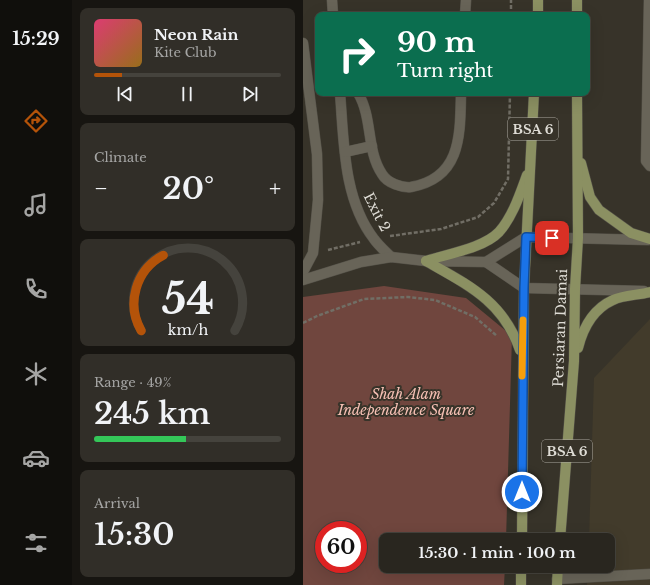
<!DOCTYPE html>
<html lang="en">
<head>
<meta charset="utf-8">
<style>
	body { margin:0; font-family:"Libre Baskerville",serif; background:#312e28; color:#f1f3f6; height:100vh; display:flex; flex-direction:column; font-size:15px; white-space:nowrap }
	* { box-sizing:border-box; margin:0 }
	p { font-size:13px; color:#a5a5a4 }
	.icon { flex:none; width:22px; height:22px; fill:none; stroke:currentColor; stroke-width:2; stroke-linecap:round; stroke-linejoin:round }
	.map { position:relative; flex:1; overflow:hidden }
	.details { display:flex; flex-direction:column; gap:8px; padding:8px; background:#171511; width:231px }
	.details>* { flex:none }
	.banner { position:absolute; left:12px; top:12px; width:275px; height:84px; border-radius:8px; box-shadow:0 4px 16px #0002,0 0 0 1px #45433d; background:#0b6e4f; color:#fff; overflow:hidden }
	.speed { position:absolute; left:12px; top:521px; display:flex; gap:8px; font-size:20px; font-weight:700; text-align:center }
	.speed>* { display:grid; place-content:center; width:52px; height:52px; border-radius:50%; background:#29261f; box-shadow:0 4px 16px #0002,0 0 0 1px #45433d; line-height:1 }
	.speed .limit { border:6px solid #d22; background:#fff; color:#111 }
	.pin { position:absolute; display:grid; place-items:center; width:34px; height:34px; color:#fff; margin:-17px; border-radius:8px; box-shadow:0 2px 6px #0006 }
	.me { position:absolute; width:44px; margin:-22px; rotate:0deg; stroke-linejoin:round; filter:drop-shadow(0 0 3px #0008) }
	.turn { display:flex; align-items:center; gap:14px; height:84px; padding:0 16px; font-size:18px }
	.turn .icon { width:52px; height:52px; stroke-width:2.5 }
	.turn b { display:block; font-size:28px; line-height:34px }
	.big { font-size:30px; font-weight:600; line-height:1.1 }
	.details .card { flex:1; display:flex; flex-direction:column; justify-content:center; gap:6px; min-width:0; padding:0 14px; border-radius:8px; background:#312e28 }
	.details .dial { align-items:center; gap:0 }
	.dial svg { height:104px; overflow:visible; fill:none; stroke:#45433d; stroke-width:7; stroke-linecap:round; text-anchor:middle }
	.dial text { fill:#f1f3f6; stroke:none }
	.song { display:flex; align-items:center; gap:12px }
	.cover { width:48px; height:48px; border-radius:6px; background:linear-gradient(135deg,hsl(340 70% 55%),hsl(40 70% 35%)) }
	.played { height:4px; border-radius:2px; background:linear-gradient(90deg,#b45309 15%,#45433d 15%) }
	.keys { display:flex; justify-content:space-around; direction:ltr }
	.heat { display:flex; justify-content:space-between; align-items:center; font-size:22px; direction:ltr }
	.charge { height:6px; border-radius:3px; background:linear-gradient(90deg,#34c759 49%,#45433d 0) }
	.trip { position:absolute; left:76px; top:533px; width:236px; height:40px; border-radius:8px; background:#29261f; box-shadow:0 4px 16px #0002,0 0 0 1px #45433d; font-weight:600; line-height:40px; text-align:center }
	main { display:flex; flex:1; min-height:0 }
	.dock { display:flex; flex-direction:column; width:72px; justify-content:space-around; align-items:center; background:#100f0c; color:#a5a5a4 }
	.dock .icon { width:28px; height:28px }
	.dock .selected { color:#b45309 }
	.dock b { font-size:18px; color:#f1f3f6 }
	.map>svg:first-child { display:block }
</style>
</head>
<body>
<main>
<nav class="dock">
<b>15:29</b>
<svg class="icon selected" aria-label="directions" viewBox="0 0 24 24"><path d="M12 3l9 9-9 9-9-9zM9 14v-3h6M13 9l2 2-2 2"/></svg>
<svg class="icon" aria-label="music" viewBox="0 0 24 24"><path d="M9 18V5l10-2v13"/><circle cx="6" cy="18" r="3"/><circle cx="16" cy="16" r="3"/></svg>
<svg class="icon" aria-label="phone" viewBox="0 0 24 24"><path d="M5 4h4l2 5-3 2q2 4 5 5l2-3 5 2v4C11 20 4 13 5 4z"/></svg>
<svg class="icon" aria-label="climate" viewBox="0 0 24 24"><path d="M12 3v18M4 7l16 10M4 17L20 7"/></svg>
<svg class="icon" aria-label="car" viewBox="0 0 24 24"><path d="M5 17H2v-5l4-1 3-4h7l3 4 3 1v5h-3M9 17h6M6 11h13"/><circle cx="7" cy="17" r="2"/><circle cx="17" cy="17" r="2"/></svg>
<svg class="icon" aria-label="filters" viewBox="0 0 24 24"><path d="M4 7h16M4 17h16"/><circle cx="9" cy="7" r="2"/><circle cx="15" cy="17" r="2"/></svg>
</nav>
<section class="details">
<div class="card">
<div class="song"><i class="cover"></i><div><b>Neon Rain</b><p>Kite Club</p></div></div>
<div class="played"></div>
<div class="keys"><svg class="icon" aria-label="previous" viewBox="0 0 24 24"><path d="M18 5L8 12l10 7zM5 5v14"/></svg><svg class="icon" aria-label="pause" viewBox="0 0 24 24"><path d="M8 5v14M16 5v14"/></svg><svg class="icon" aria-label="next" viewBox="0 0 24 24"><path d="M6 5l10 7-10 7zM19 5v14"/></svg></div>
</div>
<div class="card"><p>Climate</p>
<div class="heat"><a>−</a><b class="big">20°</b><a>+</a></div>
</div>
<div class="card dial"><svg viewBox="0 0 100 80">
<path d="M14 69A42 42 0 1 1 86 69"/>
<path d="M14 69A42 42 0 0 1 31 11" stroke="#b45309"/>
<text x="50" y="56" font-size="32" font-weight="700">54</text>
<text x="50" y="72" font-size="11">km/h</text>
</svg></div>
<div class="card"><p>Range · 49%</p><b class="big">245 km</b><div class="charge"></div></div>
<div class="card"><p>Arrival</p><b class="big">15:30</b></div>
</section>
<div class="map">
<svg width="347" height="585" viewBox="0 0 347 585">
	<rect width="100%" height="100%" fill="#373329"/>
	<!-- built -->
	<path fill="#423b2b" d="M347,319V585H284L285,566H305V540H286L291,378Z"/>
	<!-- green -->
	<path fill="#70463e" fill-rule="evenodd" d="M81,286L163,298L209,336L203,540H83V566H202L201,585H0V297ZM21,530H55V564H21Z"/>
	<g fill="none" stroke-linecap="round" stroke-linejoin="round">
		<defs>
			<g id="service">
				<path d="M29,0L30,15"/>
				<path d="M346,0L343,161L347,166"/>
				<path d="M162,15L163,0"/>
				<path d="M0,43L14,154L15,200L10,253L0,272"/>
				<path d="M37,93C41,141 40,199 71,239C76,246 82,251 88,257"/>
				<path d="M55,93C70,118 63,150 79,174C84,183 99,188 108,187C159,178 157,134 158,93"/>
				<path d="M42,152L69,146"/>
				<path d="M254,579L347,574"/>
			</g>
			<g id="secondary">
				<path d="M183,262L221,288L341,291"/>
				<path d="M0,280L58,262L88,257L123,261L183,262L223,237L345,240"/>
			</g>
			<g id="primary">
				<path d="M274,0V15"/>
				<path d="M235,15V0"/>
				<path d="M278,163L287,197L296,210L328,233L347,239"/>
				<path d="M123,261C144,254 181,248 196,232C210,216 217,194 224,175"/>
				<path d="M123,261C165,285 200,301 217,350"/>
				<path d="M275,348C280,328 290,309 310,300C320,295 336,295 347,292"/>
				<path d="M219,540L221,288L231,93"/>
				<path d="M257,540L271,361L272,289L275,238L274,93"/>
				<path d="M218,585V566"/>
				<path d="M254,585L255,566"/>
			</g>
		</defs>
		<!-- service casing -->
		<use href="#service" stroke="#545148" stroke-width="11"/>
		<!-- secondary casing -->
		<use href="#secondary" stroke="#545148" stroke-width="11"/>
		<!-- primary casing -->
		<use href="#primary" stroke="#545148" stroke-width="11"/>
		<!-- path -->
		<g stroke="#716e65" stroke-width="2.5" stroke-dasharray="4 2" stroke-linecap="butt">
			<path d="M208,15V0"/>
			<path d="M87,236L138,229L175,217L191,203L205,179L207,93"/>
			<path d="M25,250L57,242"/>
			<path d="M0,323L14,316L61,299L105,297L132,300L172,317L194,336"/>
		</g>
		<!-- service -->
		<use href="#service" stroke="#686458" stroke-width="10"/>
		<!-- secondary -->
		<use href="#secondary" stroke="#686458" stroke-width="10"/>
		<!-- primary -->
		<use href="#primary" stroke="#8b9062" stroke-width="10"/>
	</g>
	<g fill="none" stroke-linecap="round" stroke-linejoin="round">
		<defs>
			<path id="route" d="M219,492L221,288L223,237L249,238"/>
		</defs>
		<!-- route casing -->
		<use href="#route" stroke="#114b97" stroke-width="10"/>
		<!-- route -->
		<use href="#route" stroke="#1a73e8" stroke-width="7"/>
		<!-- slow -->
		<path stroke="#f59e0b" stroke-width="7" d="M219,376L220,320"/>
	</g>
	<g text-anchor="middle" stroke-width="4" stroke-linejoin="round" paint-order="stroke">
		<!-- shield labels -->
		<g fill="#373329" stroke="#aca9a1" stroke-width="1">
			<rect x="205" y="118" width="50" height="22" rx="3"/>
			<rect x="239" y="440" width="50" height="22" rx="3"/>
		</g>
		<g font-size="13" font-weight="bold" fill="#dedcd5">
			<text x="230" y="134">BSA 6</text>
			<text x="264" y="456">BSA 6</text>
		</g>
		<!-- street labels -->
		<g font-size="14" fill="#dedcd5" stroke="#373329">
			<text transform="translate(74 212) rotate(63)" y="5">Exit 2</text>
			<text transform="translate(257 328) rotate(-88)" y="5">Persiaran Damai</text>
		</g>
		<!-- park labels -->
		<g font-size="14" font-style="italic" fill="#f6c0b4" stroke="#373329">
			<text x="103" y="399">Shah Alam<tspan x="103" dy="16">Independence Square</tspan></text>
		</g>
	</g>
</svg>
<div class="speed"><div class="limit">60</div></div>
<div class="pin" style="left:249px;top:238px;background:#d93025"><svg class="icon" aria-label="arrive" viewBox="0 0 24 24"><path d="M6 21V4h12l-3 4 3 4H6"/></svg></div>
<svg class="me" style="left:219px;top:492px" viewBox="-20 -20 40 40"><circle r="17" fill="#1a73e8" stroke="#fff" stroke-width="3"/><path d="M0-11L8 9 0 5-8 9z" fill="#fff"/></svg>
<div class="trip">15:30 · 1 min · 100 m</div>
<div class="banner">
<div class="turn"><svg class="icon" aria-label="right" viewBox="0 0 24 24"><path d="M7 20v-9h11M14 6l5 5-5 5"/></svg><div><b>90 m</b>Turn right</div></div>
</div>
</div>
</main>
</body>
</html>
